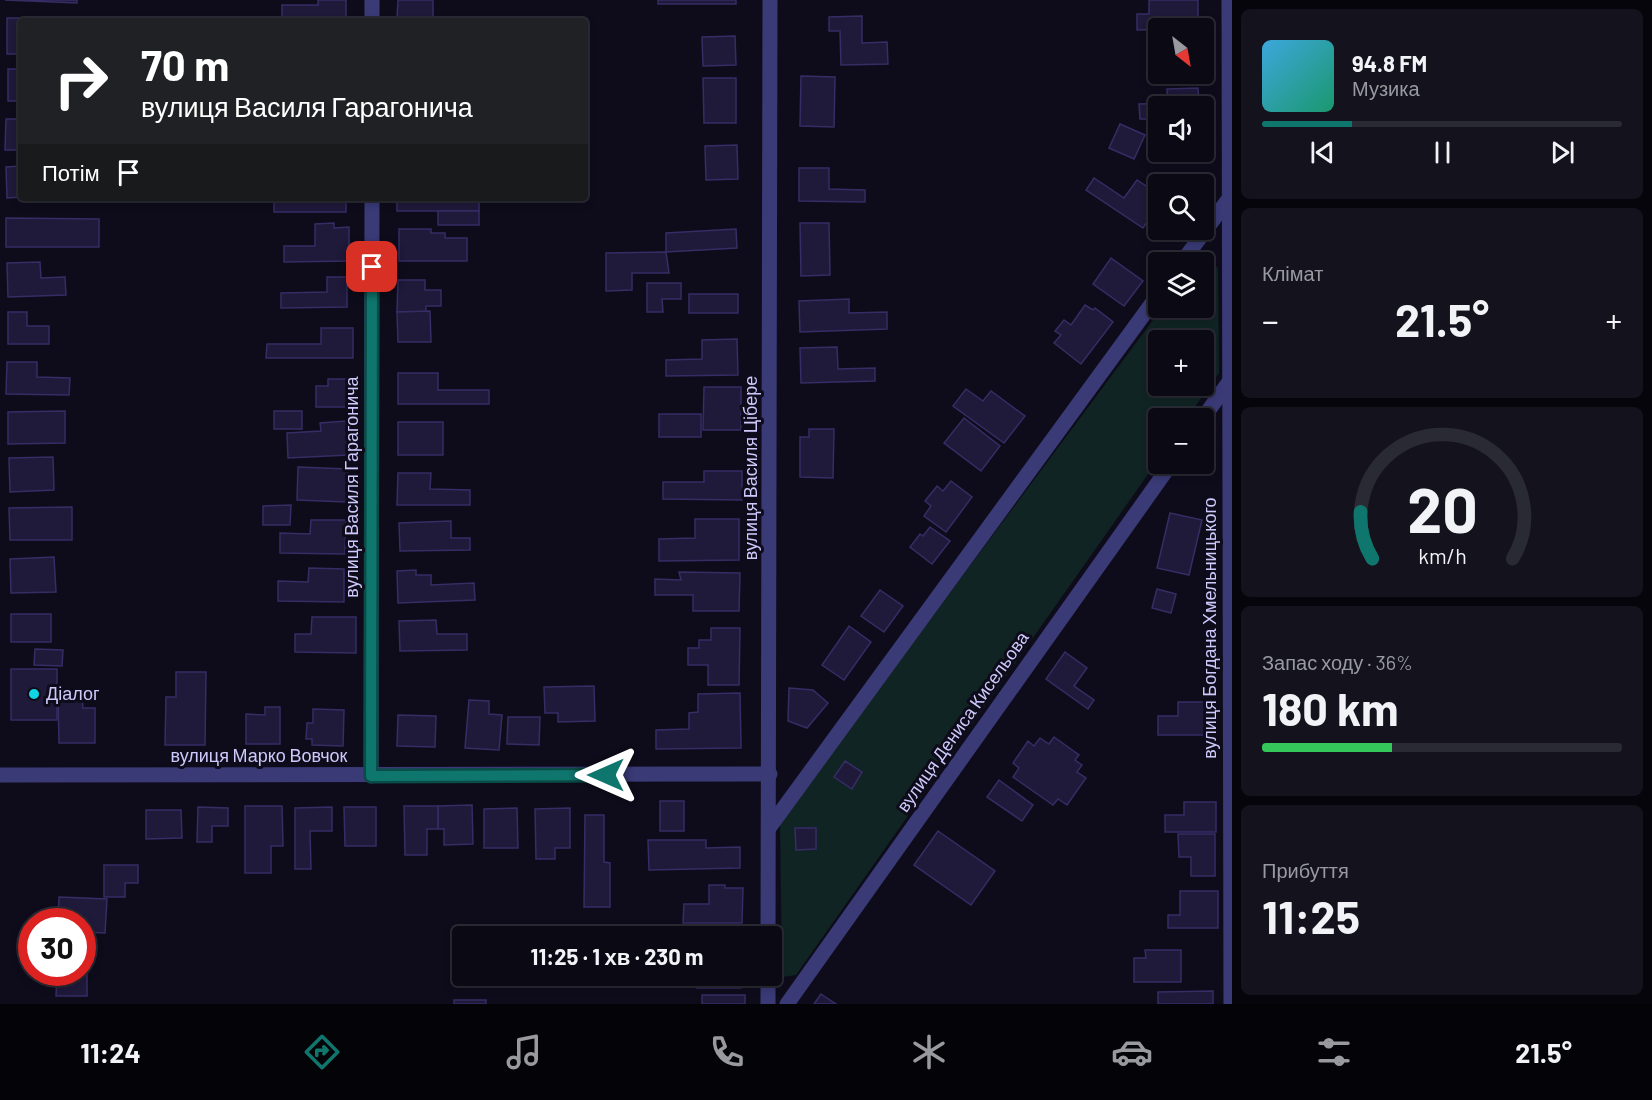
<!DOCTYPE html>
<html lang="uk">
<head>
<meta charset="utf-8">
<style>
	body { margin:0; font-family:Barlow,sans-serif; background:#13121d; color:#f1f3f6; height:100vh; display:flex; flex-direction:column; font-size:22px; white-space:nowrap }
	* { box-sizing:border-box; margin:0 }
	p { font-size:20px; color:#999aa0 }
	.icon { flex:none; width:33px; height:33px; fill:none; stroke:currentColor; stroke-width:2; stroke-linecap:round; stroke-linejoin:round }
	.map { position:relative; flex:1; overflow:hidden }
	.side { display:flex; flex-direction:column; gap:9px; padding:9px; background:#06050b; width:420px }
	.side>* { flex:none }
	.top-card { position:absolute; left:18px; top:18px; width:570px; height:183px; border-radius:6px; box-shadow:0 3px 9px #0003,0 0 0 2px #2a2a34; background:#202124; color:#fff; overflow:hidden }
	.needle { width:39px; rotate:149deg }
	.fabs { position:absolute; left:1148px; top:18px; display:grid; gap:12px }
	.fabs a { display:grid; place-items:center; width:66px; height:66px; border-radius:6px; background:#0a0914; box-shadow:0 3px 9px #0003,0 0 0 2px #2a2a34; font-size:30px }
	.speed { position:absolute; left:18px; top:908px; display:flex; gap:12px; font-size:30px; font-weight:700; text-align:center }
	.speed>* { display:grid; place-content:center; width:78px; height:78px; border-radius:50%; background:#0a0914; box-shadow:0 3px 9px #0003,0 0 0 2px #2a2a34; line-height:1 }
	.speed .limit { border:9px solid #d22; background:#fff; color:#111 }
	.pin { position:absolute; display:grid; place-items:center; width:51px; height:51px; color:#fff; margin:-26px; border-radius:12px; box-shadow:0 3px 9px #0006 }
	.me { position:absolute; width:66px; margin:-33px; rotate:270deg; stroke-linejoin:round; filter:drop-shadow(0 0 4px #0008) }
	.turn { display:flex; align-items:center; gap:21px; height:126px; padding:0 24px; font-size:27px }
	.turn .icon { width:78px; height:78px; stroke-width:2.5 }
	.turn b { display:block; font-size:42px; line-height:51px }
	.then { display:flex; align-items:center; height:57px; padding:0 24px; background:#0003; gap:12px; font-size:22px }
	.big { font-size:45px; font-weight:700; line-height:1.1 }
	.side .card { flex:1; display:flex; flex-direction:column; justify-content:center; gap:9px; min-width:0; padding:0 21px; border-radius:9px; background:#13121d }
	.side .dial { align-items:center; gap:0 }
	.dial svg { height:156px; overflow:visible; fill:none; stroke:#2a2a34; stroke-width:7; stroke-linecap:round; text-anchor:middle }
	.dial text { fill:#f1f3f6; stroke:none }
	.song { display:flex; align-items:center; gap:18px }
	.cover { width:72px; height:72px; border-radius:9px; background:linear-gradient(135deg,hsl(200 70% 55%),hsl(160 70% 35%)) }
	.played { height:6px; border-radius:3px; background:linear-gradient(90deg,#0f766e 25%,#2a2a34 25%) }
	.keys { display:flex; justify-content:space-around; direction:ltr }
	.heat { display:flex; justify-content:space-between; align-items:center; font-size:33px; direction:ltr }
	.charge { height:9px; border-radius:4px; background:linear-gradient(90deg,#34c759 36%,#2a2a34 0) }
	.trip { position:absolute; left:452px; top:926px; width:330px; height:60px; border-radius:6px; background:#0a0914; box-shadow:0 3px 9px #0003,0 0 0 2px #2a2a34; font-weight:700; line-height:60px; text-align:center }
	.menu { display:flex; height:96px; justify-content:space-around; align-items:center; background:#040408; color:#999aa0 }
	.menu .icon { width:42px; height:42px }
	.menu .current { color:#0f766e }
	.menu b { font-size:27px; color:#f1f3f6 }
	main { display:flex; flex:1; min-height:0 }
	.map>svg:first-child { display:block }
</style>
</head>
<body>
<main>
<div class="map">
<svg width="1232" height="1004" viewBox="0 0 1232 1004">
	<rect width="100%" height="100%" fill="#0e0c1b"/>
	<!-- green -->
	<path fill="#102423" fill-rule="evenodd" d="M1202,254L1218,268L1219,373L1187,418H1158V460L796,975L782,977L780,821L1162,308H1203V262H1195ZM1158,340H1203V386H1158Z"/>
	<!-- building -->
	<g fill="#1f193a" stroke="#362d65" stroke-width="1.5">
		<path d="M5,0H77V3Z"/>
		<path d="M318,0H346V20L282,19V5H318Z"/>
		<path d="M398,0H433V18H397Z"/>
		<rect x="658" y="0" width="78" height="4"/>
		<path d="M1149,0H1198V28L1137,30V14H1149Z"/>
		<path d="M862,16V43L887,42L888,64L841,65L840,31H829V17Z"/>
		<path d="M7,18H34V21H21V54H7Z"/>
		<path d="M735,36L736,65L703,66L702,37Z"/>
		<rect x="8" y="69" width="13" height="32"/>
		<path d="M801,76L835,77L834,127L800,126Z"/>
		<path d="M703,78H736V123H704Z"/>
		<path d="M1198,88L1199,106H1158V119H1140L1139,104L1168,103L1167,89Z"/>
		<path d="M6,119H21V150H5Z"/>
		<path d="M1120,124L1145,135L1134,159L1109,148Z"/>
		<path d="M737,145L738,179L706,180L705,146Z"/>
		<path d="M21,166V197L7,198L6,167Z"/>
		<path d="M799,168H829V189L865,190V202L799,201Z"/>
		<path d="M1094,178L1124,198L1137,180L1158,194V206L1143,228L1086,190Z"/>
		<path d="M305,198H346V212H274V200H305Z"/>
		<rect x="397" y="198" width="82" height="13"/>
		<rect x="438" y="211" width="41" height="14"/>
		<path d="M6,218L99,219V247H6Z"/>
		<path d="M334,223V228L349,227V261L284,262V246H315V224Z"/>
		<path d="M800,223H829L830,275L801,276Z"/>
		<path d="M399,229H431V233H445V238H467V261H399Z"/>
		<path d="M736,229L737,248L666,252V233Z"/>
		<path d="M666,252L669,273H632V290L606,291V253Z"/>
		<path d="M1111,258L1143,281L1124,306L1093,284Z"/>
		<path d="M40,262L41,278L65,277L66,295L8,297L7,263Z"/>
		<path d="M327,277H347V307L281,308V293L327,292Z"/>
		<path d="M398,280H425V290H441V306H426V312H397Z"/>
		<path d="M647,283H681V299H662L663,312H647Z"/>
		<rect x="689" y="294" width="49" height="19"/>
		<path d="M849,299V313L887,312V329L800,332L799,301Z"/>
		<path d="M1085,305L1093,310L1095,308L1113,322L1081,364L1054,343L1061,335L1055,331L1064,320L1071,325Z"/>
		<path d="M430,311L431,342H398L397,312Z"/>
		<path d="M8,312H27V326H49V344H8Z"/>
		<path d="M321,328H353V358H266L267,344H321Z"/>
		<path d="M737,339L738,375L666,376V360L702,359V340Z"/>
		<path d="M837,347L838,369L875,368V381L801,383L800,348Z"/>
		<path d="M7,362H37V377L70,378L69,395L6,394Z"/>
		<path d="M398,373H438V390H489V404H398Z"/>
		<path d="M328,379H347V407H316V386H328Z"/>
		<path d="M704,387H741V430H703Z"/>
		<path d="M966,389L983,401L991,391L1025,416L1004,443L953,406Z"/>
		<path d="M65,411V443L8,444V412Z"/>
		<rect x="274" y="411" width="28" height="18"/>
		<rect x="659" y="414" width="42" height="23"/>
		<path d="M964,418L1000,446L981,471L944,443Z"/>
		<path d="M346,421L348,455L288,458L287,433L321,431L320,423Z"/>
		<rect x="398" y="422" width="45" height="33"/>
		<path d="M809,429H834L833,478L800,477V437H809Z"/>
		<path d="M53,457L54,490L10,492L9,458Z"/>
		<path d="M298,467L348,469L346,502L297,500Z"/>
		<path d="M704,471H742V500L663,499V482H704Z"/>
		<path d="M398,473H431L430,489L470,490V505H397Z"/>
		<path d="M951,481L972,497L946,532L924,516L931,506L925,501L937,486L943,491Z"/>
		<path d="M291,505L290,525H263V506Z"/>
		<path d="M72,507V540H10L9,508Z"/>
		<path d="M1170,513L1202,520L1189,575L1157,568Z"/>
		<path d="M695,519H739V560L659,561V539L695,538Z"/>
		<path d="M311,520H346L345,554L280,553V533L310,534Z"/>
		<path d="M451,521V538H470V550L400,551L399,523Z"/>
		<path d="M930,527L950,541L932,564L910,547L920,534L923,536Z"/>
		<path d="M54,557L56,592L11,593L10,559Z"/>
		<path d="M309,568L344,569V602L278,601V581L308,582Z"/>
		<path d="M416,570V575H431V585L474,583L475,600L398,603L397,571Z"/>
		<path d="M679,572L740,573L739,611H693V595H655V579L681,580Z"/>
		<path d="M1157,589L1176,594L1171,613L1152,608Z"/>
		<path d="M880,590L903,606L884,632L861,616Z"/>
		<rect x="11" y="614" width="40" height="28"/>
		<path d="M312,617H356V653L295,652V634H311Z"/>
		<path d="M436,620L437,634H467V650L400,651L399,621Z"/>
		<path d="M849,626L871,642L844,680L822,665Z"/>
		<path d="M711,628H740L739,685H708V665H688V648H699V640H711Z"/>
		<path d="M35,649L63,650L62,666L34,665Z"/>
		<path d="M1065,652L1087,668L1074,686L1094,700L1088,709L1046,679Z"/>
		<rect x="11" y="669" width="46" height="51"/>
		<path d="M176,672H206L205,745H165L166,697H176Z"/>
		<path d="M594,686L595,721L558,722V713H545L544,687Z"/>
		<path d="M789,688L813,690L828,703L807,728L788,721Z"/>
		<path d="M740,693L741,748L656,749V730L689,729V713L698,712V694Z"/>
		<path d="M58,697H82L83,708H95V743H59Z"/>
		<path d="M469,700L489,701V714L502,715L499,750L465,748Z"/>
		<path d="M1178,702H1215V735H1158V716H1178Z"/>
		<path d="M265,707H280V744H246V714L265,715Z"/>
		<path d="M313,709L344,710L343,746L312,745V739H306L307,723H313Z"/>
		<path d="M398,715L436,716L435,747L397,746Z"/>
		<path d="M508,717H540L539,745L507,744Z"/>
		<path d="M1054,737L1079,755L1075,760L1082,765L1077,772L1086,778L1067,805L1058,799L1053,805L1013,777L1019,768L1013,763L1028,741L1034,746L1040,738L1049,744Z"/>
		<path d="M845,761L862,772L852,789L834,777Z"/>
		<path d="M999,780L1033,805L1022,821L987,797Z"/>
		<rect x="660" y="801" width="24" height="30"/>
		<path d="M1184,802H1216V832H1165V815H1184Z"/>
		<path d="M472,805L473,844L444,845V829H438V806Z"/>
		<path d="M245,806H282L283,846H271V873H245Z"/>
		<path d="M404,806H438V829H427V855H405Z"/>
		<path d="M198,807L228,808V826H212V842H197Z"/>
		<path d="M332,807V831H310L311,869H295V808Z"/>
		<path d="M344,807H376V846H345Z"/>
		<path d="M517,808L518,848H484V809Z"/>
		<path d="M570,808V848H555V859H536L535,809Z"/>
		<path d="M146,810H181L182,838L146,839Z"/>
		<path d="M585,815H604V862L610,863V907H584Z"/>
		<path d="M795,828H816V849L796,850Z"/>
		<path d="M938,831L995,871L971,905L914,865Z"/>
		<path d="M1178,834H1215V876H1191V857H1179Z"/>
		<path d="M648,840H706V848L740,847V868L649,870Z"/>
		<path d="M104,865H138V883H125V897H104Z"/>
		<path d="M709,885H725V888H743L742,923H683L684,904H709Z"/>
		<path d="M1180,891H1218V928H1168V915H1180Z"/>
		<path d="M59,897L107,899L105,933L82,932V921H58Z"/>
		<path d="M1145,950H1181V982H1134V958H1146Z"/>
		<path d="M82,958H87V996H56L57,972H82Z"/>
		<path d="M697,975H740L741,988H697Z"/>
		<path d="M1213,991V1004H1158V992Z"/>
		<path d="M821,994L836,1004H814Z"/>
		<rect x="702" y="995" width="43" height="9"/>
		<rect x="454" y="1000" width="32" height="4"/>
	</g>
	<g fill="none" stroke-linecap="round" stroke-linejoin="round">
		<!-- minor -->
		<g stroke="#3a3a77" stroke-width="15">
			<path d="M1229,0L1231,1004"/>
			<path d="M372,21V0"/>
			<path d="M1182,262L1230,197"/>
			<path d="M1203,418L1229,382"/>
			<path d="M0,775L770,774"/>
			<path d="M371,776L372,198"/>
			<path d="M769,828L1158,295"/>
			<path d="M768,936L770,0"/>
			<path d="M768,1004V975"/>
			<path d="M787,1004L1171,464"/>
		</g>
	</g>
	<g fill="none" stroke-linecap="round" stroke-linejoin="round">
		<defs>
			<path id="route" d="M372,267L371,776L606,775"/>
		</defs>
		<!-- route casing -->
		<use href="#route" stroke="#0a4d48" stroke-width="15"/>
		<!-- route -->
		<use href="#route" stroke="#0f766e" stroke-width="10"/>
	</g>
	<!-- markers -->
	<circle fill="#0fd6e2" stroke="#0e0c1b" stroke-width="2" cx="34" cy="694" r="6"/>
	<g text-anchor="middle" stroke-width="6" stroke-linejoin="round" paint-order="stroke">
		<!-- street labels -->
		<g font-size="18" fill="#cdc9fb" stroke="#0e0c1b">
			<text transform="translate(751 468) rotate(-90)" y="6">вулиця Василя Цібере</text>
			<text transform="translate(352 487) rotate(-90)" y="6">вулиця Василя Гарагонича</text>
			<text transform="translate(1210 628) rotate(-90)" y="6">вулиця Богдана Хмельницького</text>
			<text transform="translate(963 722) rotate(-55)" y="6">вулиця Дениса Кисельова</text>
			<text x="259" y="762">вулиця Марко Вовчок</text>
		</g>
		<!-- poi labels -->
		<g font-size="18" fill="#cdc9fb" stroke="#0e0c1b" text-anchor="start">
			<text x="46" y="700">Діалог</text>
		</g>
	</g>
</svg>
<div class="fabs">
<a><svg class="needle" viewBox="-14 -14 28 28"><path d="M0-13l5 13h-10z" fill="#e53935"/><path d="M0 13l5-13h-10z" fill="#999aa0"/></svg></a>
<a><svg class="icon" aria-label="sound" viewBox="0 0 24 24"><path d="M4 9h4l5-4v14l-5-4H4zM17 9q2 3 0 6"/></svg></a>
<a><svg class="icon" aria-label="search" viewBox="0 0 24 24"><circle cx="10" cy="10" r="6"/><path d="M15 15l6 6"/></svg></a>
<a><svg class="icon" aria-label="layers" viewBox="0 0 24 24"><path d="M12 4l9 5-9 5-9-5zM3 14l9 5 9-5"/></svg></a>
<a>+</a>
<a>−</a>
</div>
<div class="speed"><div class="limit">30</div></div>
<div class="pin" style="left:372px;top:267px;background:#d93025"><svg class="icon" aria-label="arrive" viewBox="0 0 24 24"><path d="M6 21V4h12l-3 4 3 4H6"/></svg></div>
<svg class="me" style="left:606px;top:775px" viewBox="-20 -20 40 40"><path d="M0-17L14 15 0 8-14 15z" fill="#0f766e" stroke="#fff" stroke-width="4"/></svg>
<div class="trip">11:25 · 1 хв · 230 m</div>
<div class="top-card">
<div class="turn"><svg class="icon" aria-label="right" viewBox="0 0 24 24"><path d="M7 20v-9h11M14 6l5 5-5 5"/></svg><div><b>70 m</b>вулиця Василя Гарагонича</div></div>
<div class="then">Потім<svg class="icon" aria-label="arrive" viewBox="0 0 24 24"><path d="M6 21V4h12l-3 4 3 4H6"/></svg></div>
</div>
</div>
<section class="side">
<div class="card">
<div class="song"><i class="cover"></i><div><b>94.8 FM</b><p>Музика</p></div></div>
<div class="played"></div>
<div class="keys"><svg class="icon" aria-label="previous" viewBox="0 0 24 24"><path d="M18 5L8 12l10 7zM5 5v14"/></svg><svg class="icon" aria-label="pause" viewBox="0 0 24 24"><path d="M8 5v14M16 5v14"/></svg><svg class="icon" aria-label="next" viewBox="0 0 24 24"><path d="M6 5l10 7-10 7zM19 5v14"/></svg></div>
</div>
<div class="card"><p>Клімат</p>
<div class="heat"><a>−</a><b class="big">21.5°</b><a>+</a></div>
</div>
<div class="card dial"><svg viewBox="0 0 100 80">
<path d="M14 69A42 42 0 1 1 86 69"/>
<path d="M14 69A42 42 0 0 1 8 45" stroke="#0f766e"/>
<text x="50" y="56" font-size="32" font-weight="700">20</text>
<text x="50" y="72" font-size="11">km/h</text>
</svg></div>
<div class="card"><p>Запас ходу · 36%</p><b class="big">180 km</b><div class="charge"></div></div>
<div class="card"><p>Прибуття</p><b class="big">11:25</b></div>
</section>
</main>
<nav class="menu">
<b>11:24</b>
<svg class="icon current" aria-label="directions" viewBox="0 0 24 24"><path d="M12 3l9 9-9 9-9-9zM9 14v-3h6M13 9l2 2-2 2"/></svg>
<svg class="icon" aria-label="music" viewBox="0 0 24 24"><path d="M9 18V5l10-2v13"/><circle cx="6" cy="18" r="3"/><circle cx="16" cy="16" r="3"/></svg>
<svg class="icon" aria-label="phone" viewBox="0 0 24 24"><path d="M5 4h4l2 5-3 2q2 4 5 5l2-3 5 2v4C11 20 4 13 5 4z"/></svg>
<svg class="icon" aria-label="climate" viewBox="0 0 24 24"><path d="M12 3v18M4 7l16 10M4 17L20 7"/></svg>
<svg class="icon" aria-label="car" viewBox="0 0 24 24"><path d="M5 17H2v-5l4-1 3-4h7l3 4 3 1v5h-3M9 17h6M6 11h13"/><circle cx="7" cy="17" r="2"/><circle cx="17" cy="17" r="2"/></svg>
<svg class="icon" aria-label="filters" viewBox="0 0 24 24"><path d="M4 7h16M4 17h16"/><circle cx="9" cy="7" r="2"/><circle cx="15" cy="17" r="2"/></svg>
<b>21.5°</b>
</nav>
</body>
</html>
